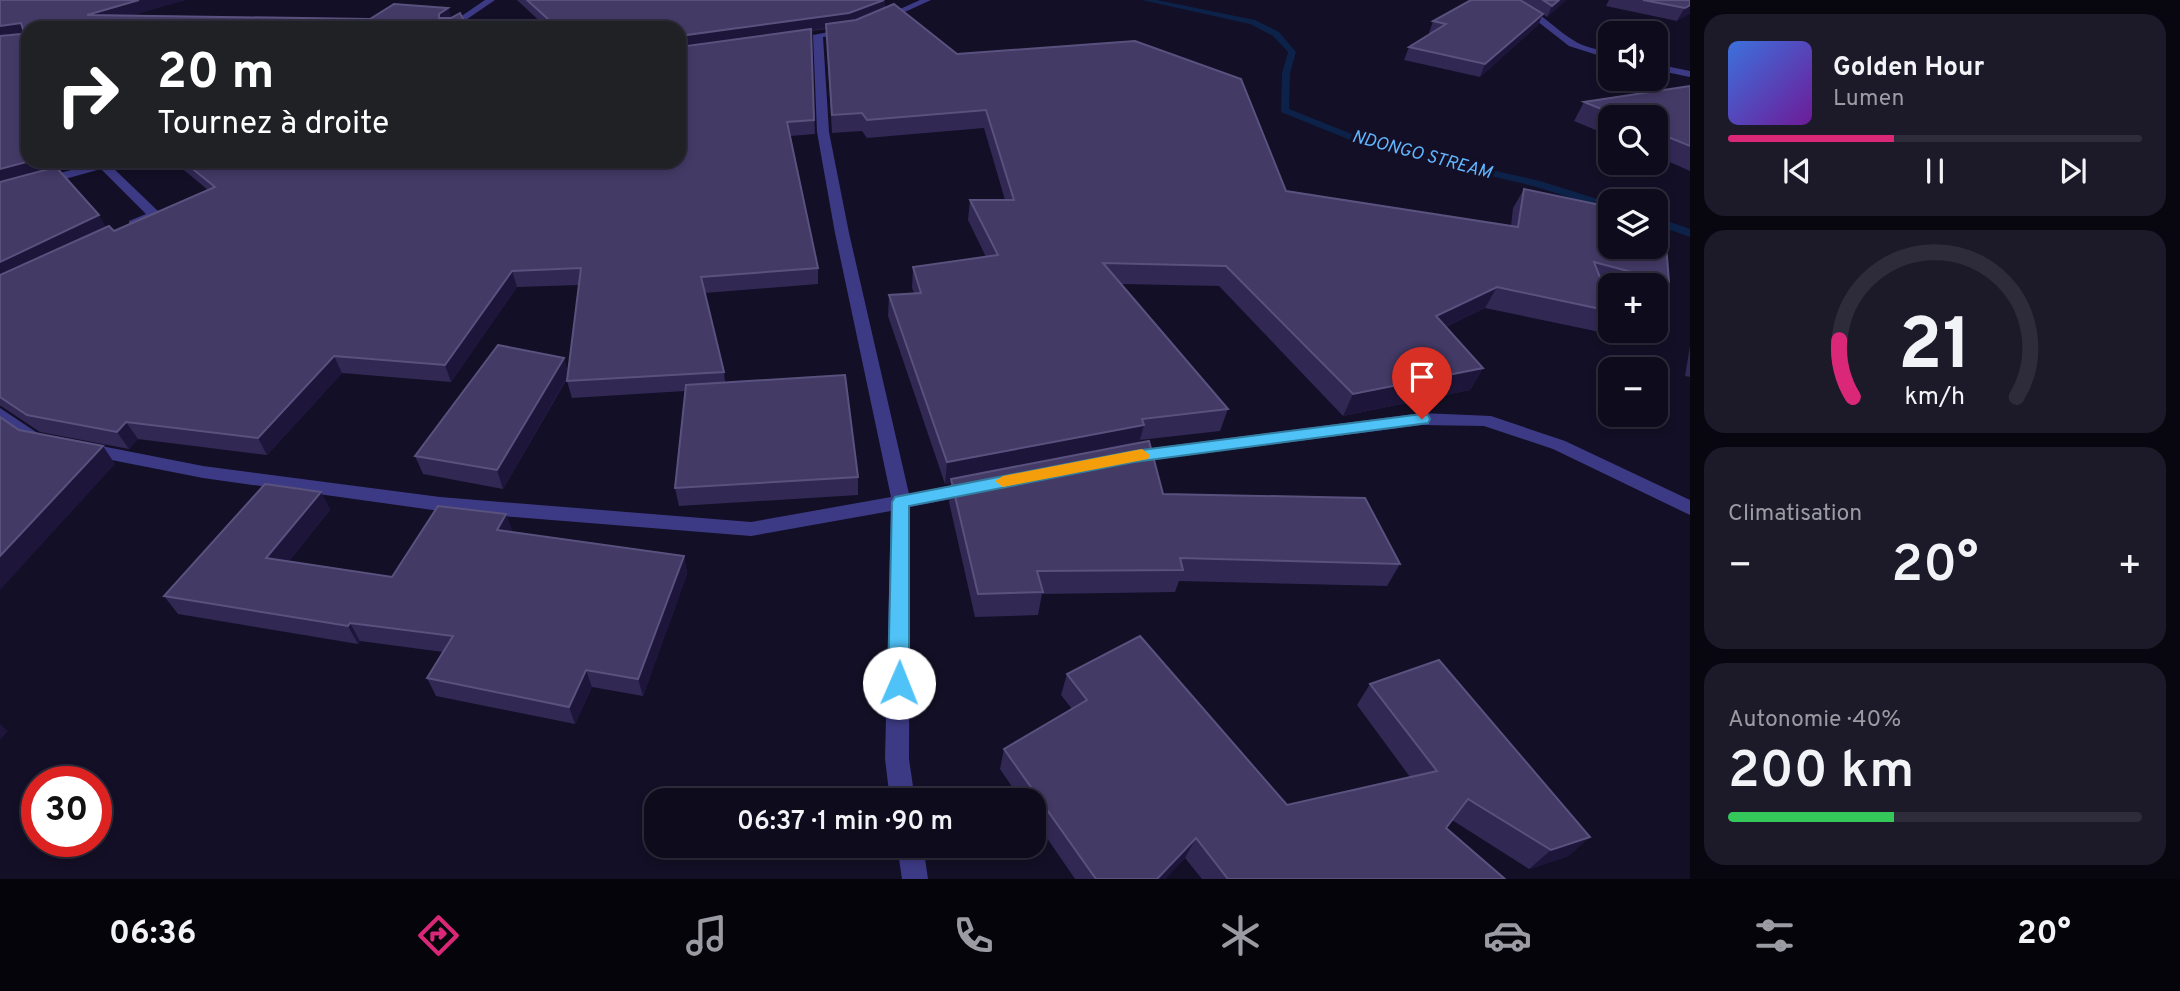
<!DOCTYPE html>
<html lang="fr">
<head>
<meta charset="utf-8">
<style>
	body { margin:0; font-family:Overpass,sans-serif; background:#1c1929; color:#f1f3f6; height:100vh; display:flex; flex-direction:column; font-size:26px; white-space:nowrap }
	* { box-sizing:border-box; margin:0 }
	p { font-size:23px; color:#9b9ba3 }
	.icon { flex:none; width:38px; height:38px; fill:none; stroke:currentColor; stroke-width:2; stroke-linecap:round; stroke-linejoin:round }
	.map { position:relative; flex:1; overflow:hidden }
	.panel { display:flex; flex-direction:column; gap:14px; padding:14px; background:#08060f; width:490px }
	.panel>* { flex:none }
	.hud { position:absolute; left:21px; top:21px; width:665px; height:147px; border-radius:21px; box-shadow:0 4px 10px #0003,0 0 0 2px #2e2b3b; background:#202124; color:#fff; overflow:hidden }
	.fabs { position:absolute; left:1598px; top:21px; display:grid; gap:14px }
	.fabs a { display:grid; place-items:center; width:70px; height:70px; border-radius:14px; background:#0e0b1c; box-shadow:0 4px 10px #0003,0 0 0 2px #2e2b3b; font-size:35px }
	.speed { position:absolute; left:21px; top:766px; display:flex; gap:14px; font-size:35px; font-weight:700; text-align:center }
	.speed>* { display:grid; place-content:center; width:91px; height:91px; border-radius:50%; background:#0e0b1c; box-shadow:0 4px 10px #0003,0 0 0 2px #2e2b3b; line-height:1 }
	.speed .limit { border:10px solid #d22; background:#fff; color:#111 }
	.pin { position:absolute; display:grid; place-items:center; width:60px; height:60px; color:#fff; margin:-72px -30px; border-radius:50% 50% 50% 0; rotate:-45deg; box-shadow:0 0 7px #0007 }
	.pin .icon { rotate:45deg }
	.me { position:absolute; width:77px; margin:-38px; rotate:1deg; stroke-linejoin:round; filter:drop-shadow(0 0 5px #0008) }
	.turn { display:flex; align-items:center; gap:24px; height:147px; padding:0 21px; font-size:32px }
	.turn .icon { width:91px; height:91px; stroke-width:2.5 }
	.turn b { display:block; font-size:49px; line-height:60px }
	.big { font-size:52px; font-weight:600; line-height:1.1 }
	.panel .card { flex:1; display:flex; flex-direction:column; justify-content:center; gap:10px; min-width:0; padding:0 24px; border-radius:21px; background:#1c1929 }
	.panel .dial { align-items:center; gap:0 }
	.dial svg { height:182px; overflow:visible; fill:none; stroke:#2e2b3b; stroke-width:7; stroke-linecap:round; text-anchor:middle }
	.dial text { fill:#f1f3f6; stroke:none }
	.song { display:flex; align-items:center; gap:21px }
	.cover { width:84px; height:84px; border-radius:10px; background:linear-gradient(135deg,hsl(220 70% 55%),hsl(280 70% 35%)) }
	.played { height:7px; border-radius:4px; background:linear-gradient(90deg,#db2777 40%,#2e2b3b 40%) }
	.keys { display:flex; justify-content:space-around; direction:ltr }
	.heat { display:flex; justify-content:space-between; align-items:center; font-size:38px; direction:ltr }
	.charge { height:10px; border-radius:5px; background:linear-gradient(90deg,#34c759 40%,#2e2b3b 0) }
	.trip { position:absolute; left:644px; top:788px; width:402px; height:70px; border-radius:21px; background:#0e0b1c; box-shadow:0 4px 10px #0003,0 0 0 2px #2e2b3b; font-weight:600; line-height:70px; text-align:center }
	.tabs { display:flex; height:112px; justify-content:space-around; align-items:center; background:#06040b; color:#9b9ba3 }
	.tabs .icon { width:49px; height:49px }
	.tabs .selected { color:#db2777 }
	.tabs b { font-size:32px; color:#f1f3f6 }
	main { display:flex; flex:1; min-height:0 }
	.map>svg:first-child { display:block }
</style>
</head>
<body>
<main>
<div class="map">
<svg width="1690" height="879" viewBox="0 0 1690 879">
	<rect width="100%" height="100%" fill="#130f26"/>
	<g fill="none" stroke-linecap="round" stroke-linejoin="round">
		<!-- stream -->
		<g fill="#0c2248" fill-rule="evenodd">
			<path d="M1142,0H1157L1255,20L1279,32L1296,52L1290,73L1289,109L1377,144L1540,181L1610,203V210L1533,186L1370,148L1281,112L1282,73L1288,52L1273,36L1250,24Z"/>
			<path d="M1656,217L1690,229V237L1656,225Z"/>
		</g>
		<!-- minor -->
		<g fill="#3d3a85" fill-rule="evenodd">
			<path d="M485,0H495L454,28H444Z"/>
			<path d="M920,0H931L885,21L878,19Z"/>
			<path d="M1502,0C1531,0 1550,26 1573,40C1583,47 1598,49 1610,53V59L1569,46L1528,14Z"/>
			<path d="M850,28L855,31L853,33L823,37L829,132L849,233L909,494L972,481L979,483L981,488L979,493L972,495L910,507L909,759L915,800H890L885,759L891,511L751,536L440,511L203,478L86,455L77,449L86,443L203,466L440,497L751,522L891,497L835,233L817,132L813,35Z"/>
			<path d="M1656,64L1690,71V77L1656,70Z"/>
			<path d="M105,161H124L111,166L159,212V218L139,227H129V221L146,214L101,169L0,197V189Z"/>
			<path d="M0,408L39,434L51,437L54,441L51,445C31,451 15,434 0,422Z"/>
			<path d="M1422,413L1491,416L1565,441L1690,500V515L1553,449L1484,426L1422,425L1130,463L1121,457L1130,451Z"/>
			<path d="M897,845H923L928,879H902Z"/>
		</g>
	</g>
	<!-- wall -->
	<g fill="#312854">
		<path d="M0,0H185L132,15L370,19L448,8L451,18L468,28L28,161H92L59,170L106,227L114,231L208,190L173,161H679V28H547L517,0H885V8L957,54L1286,191L1511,226L1513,208L1524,189L1669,282L1656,302V285H1610V290L1605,289L1610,303V317L1600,332L1485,308L1446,327L1483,368L1470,390L1343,416L1219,286L1121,284L1228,409L1220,431L1140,440L1139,443L1163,494L1400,564L1387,586L1179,581L1175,592L1042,594L1038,615L975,617L949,502L951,483L945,484L888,316L889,295L914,293L912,288L913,267L986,257L968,220L970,200H1005L984,128L867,138L862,131L832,133L826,29L811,31L815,134L790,136L818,268V284L705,293L724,372L725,382L858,477V495L679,506L675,488L685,391L572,398L567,381L568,377L503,489L423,474L415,456L564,358L568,374L579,285L517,287L451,382L342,373L267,455L138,439L129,449L40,432L1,406H0Z"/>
		<path d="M1471,0H1566L1547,17L1543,14L1538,25L1480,77L1404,60L1409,47L1431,33H1429L1433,21Z"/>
		<path d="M1609,0H1690L1677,21L1606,6Z"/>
		<path d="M1690,86V171L1656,156V117H1610V136L1574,121L1584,102Z"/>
		<path d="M1690,346V377L1685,376Z"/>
		<path d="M321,492L330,510L289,561L392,577L513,533L684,556L687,574L643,696L592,687L575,724L436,696L427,678L443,652L360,641L358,644L178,614L164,596Z"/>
		<path d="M1067,674L1287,805L1410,777L1357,705L1370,684L1590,837L1568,856L1529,869L1452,820L1446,828L1505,879H1202L1185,858L1165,879H1075L1034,819V800H1021L1000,769L1004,749L1072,709L1061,695Z"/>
	</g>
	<!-- shaded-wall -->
	<g fill="#1d163a">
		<path d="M139,0H185L93,27L87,15Z"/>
		<path d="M885,0V11L849,25L679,49V36Z"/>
		<path d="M1559,0H1566L1547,17L1552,6Z"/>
		<path d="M1690,5V14L1677,21L1685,8Z"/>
		<path d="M448,8L452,20L439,18V14Z"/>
		<path d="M1543,14L1538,25L1480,77L1485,64Z"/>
		<path d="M21,23L28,35L0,39V26Z"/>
		<path d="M30,161H92L0,186V169Z"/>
		<path d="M99,215L108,230L0,283V262Z"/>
		<path d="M512,271L517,287L451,382L445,365Z"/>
		<path d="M1497,287L1485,308L1425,337L1436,316Z"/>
		<path d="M334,356L342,373L267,455L258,438Z"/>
		<path d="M564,358L568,376L503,489L497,470Z"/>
		<path d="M1483,368L1470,390L1343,416L1353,394Z"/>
		<path d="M126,422L138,439L129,449L117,432Z"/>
		<path d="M1144,425L1138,447L951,479V483L945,484L947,462Z"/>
		<path d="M103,446L115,464L0,590V556Z"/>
		<path d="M321,492L330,510L277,576L266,558Z"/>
		<path d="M506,514L513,532L497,530Z"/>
		<path d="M684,556L687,574L643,696L638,679Z"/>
		<path d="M350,623L360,641L358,644L348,626Z"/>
		<path d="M586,670L592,687L575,724L569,707Z"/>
		<path d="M0,724L8,731L0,740Z"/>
		<path d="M1590,837L1568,856L1529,869L1551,850Z"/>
		<path d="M1196,838L1185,858L1165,879H1157Z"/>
	</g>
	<!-- building -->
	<g fill="#433a66" stroke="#5a527e" stroke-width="2">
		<path d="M0,0H139L87,15L370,19L394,4L448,8L439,14V18H451L460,13L468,28H28V161H30L0,169V36L21,34L24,32L21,23L0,26Z"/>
		<path d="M527,0H884L849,13L679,36V28H558Z"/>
		<path d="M1471,0H1520L1543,14L1485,64L1409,47L1446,24L1433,21Z"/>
		<path d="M1543,0H1559L1552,6Z"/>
		<path d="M1643,0H1690V5L1685,8Z"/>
		<path d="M894,4L957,54L1135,41L1241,79L1286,191L1518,227L1524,189L1610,207V247H1656V217L1664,219L1669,282L1594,262L1610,303V311L1497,287L1436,316L1483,368L1353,394L1226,266L1103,263L1228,409L1142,419L1144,425L947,462L889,295L921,293L913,267L998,255L970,200H1014L986,110L867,120L862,113L832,115L826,24L856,20Z"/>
		<path d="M811,29L814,120L787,122L818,268L701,277L724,372L567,381L581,268L512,271L445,365L334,356L258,438L126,422L117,432L27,415L0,397V275L109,226L114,231L215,187L183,161H679V47Z"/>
		<path d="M1690,86V146L1656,132V117H1621L1584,102Z"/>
		<path d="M56,167L99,215L0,262V182Z"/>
		<path d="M498,345L564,358L497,470L415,456Z"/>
		<path d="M845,375L858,477L675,488L686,385Z"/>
		<path d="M0,417L19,430L103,446L0,556Z"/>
		<path d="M1149,441L1163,494L1365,498L1400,564L1180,558L1183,570L1037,571L1043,592L978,594L951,479Z"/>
		<path d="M265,484L321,492L266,558L392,577L438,506L506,514L497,530L684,556L638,679L586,670L569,707L427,678L453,636L350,623L348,626L164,596Z"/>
		<path d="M1140,636L1287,805L1437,771L1370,684L1439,660L1590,837L1551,850L1468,799L1446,828L1505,879H1228L1196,838L1157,879H1096L1004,749L1087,700L1067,674Z"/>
	</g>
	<!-- route -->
	<path fill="#4fc3f7" stroke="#337fa1" stroke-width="2" d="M1422,414L1428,415L1430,419L1428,423L1134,462L909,506V683L906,689L899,692L891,689L888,683L892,502L895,497L1134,451Z"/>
	<!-- slow -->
	<path fill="#f59e0b" d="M1142,449L1150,455L1148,459L1003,487L995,481L1003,476Z"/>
	<g text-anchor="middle" stroke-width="7" stroke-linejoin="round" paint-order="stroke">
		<!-- far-water labels -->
		<g font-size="18" font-style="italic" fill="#62b6ff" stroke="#130f26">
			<text transform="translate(1422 154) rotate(15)" y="6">NDONGO STREAM</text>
		</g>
	</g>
</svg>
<div class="fabs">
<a><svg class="icon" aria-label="sound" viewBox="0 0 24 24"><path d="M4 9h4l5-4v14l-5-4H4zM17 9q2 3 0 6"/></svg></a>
<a><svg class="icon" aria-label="search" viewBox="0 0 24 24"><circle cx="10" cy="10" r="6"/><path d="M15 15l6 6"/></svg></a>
<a><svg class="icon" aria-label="layers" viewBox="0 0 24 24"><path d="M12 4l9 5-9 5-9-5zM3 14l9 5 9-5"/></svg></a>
<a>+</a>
<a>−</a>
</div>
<div class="speed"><div class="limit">30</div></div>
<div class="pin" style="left:1422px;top:419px;background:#d93025"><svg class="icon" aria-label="arrive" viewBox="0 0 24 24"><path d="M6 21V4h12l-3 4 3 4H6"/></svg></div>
<svg class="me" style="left:899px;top:683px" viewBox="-20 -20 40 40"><circle r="19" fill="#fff"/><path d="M0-13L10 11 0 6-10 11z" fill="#4fc3f7"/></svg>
<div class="trip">06:37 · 1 min · 90 m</div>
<div class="hud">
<div class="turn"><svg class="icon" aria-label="right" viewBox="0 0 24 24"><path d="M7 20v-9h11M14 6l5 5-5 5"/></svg><div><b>20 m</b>Tournez à droite</div></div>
</div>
</div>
<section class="panel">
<div class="card">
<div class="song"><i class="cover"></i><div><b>Golden Hour</b><p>Lumen</p></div></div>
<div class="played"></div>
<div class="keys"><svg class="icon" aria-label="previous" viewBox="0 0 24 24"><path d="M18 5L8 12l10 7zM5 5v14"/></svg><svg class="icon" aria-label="pause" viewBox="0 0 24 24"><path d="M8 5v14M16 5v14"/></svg><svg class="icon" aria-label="next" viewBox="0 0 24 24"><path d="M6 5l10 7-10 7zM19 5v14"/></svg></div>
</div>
<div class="card dial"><svg viewBox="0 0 100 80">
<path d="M14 69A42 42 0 1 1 86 69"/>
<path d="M14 69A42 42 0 0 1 8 44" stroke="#db2777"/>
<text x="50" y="56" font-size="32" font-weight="700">21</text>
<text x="50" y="72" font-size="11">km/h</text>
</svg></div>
<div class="card"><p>Climatisation</p>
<div class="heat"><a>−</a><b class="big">20°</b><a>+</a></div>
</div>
<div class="card"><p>Autonomie · 40%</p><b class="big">200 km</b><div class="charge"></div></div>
</section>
</main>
<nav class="tabs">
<b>06:36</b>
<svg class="icon selected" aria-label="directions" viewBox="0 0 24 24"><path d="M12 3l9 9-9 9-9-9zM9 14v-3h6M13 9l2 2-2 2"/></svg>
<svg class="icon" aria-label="music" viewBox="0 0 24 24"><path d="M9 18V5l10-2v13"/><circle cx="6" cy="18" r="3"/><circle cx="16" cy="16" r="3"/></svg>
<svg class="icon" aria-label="phone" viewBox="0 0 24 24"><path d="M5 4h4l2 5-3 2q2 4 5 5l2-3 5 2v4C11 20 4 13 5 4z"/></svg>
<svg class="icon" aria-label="climate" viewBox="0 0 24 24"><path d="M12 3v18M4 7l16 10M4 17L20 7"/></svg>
<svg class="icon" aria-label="car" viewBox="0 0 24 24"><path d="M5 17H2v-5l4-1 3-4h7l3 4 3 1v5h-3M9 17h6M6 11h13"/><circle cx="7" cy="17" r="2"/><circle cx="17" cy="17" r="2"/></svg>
<svg class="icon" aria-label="filters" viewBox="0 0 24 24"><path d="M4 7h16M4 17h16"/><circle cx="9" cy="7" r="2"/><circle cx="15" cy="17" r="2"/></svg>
<b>20°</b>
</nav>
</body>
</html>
